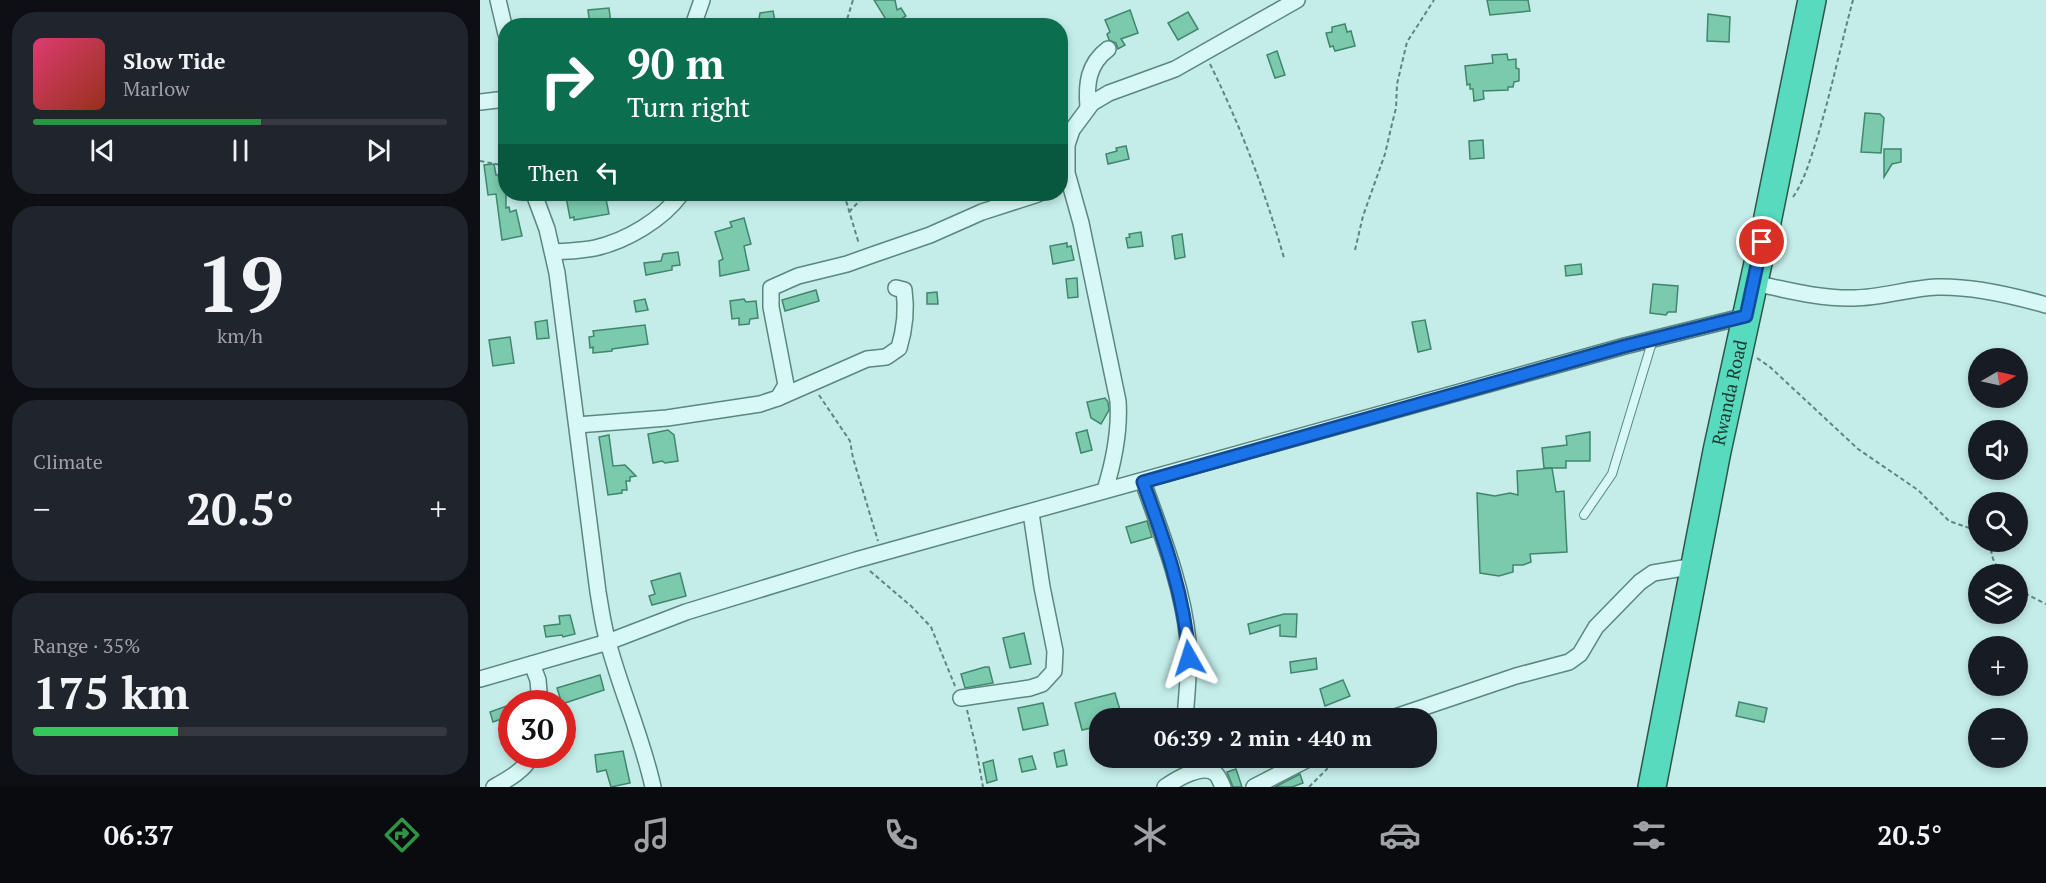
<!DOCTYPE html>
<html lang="en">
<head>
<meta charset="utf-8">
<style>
	body { margin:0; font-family:"PT Serif",serif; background:#20242c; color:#f1f3f6; height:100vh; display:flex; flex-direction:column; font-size:22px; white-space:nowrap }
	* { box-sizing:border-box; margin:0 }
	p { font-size:20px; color:#9ea1a6 }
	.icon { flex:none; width:33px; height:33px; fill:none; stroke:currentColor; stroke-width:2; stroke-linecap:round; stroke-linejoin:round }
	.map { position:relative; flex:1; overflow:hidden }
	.sheet { display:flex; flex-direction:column; gap:12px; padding:12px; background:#0d0f14; width:480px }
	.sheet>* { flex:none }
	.hud { position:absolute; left:18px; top:18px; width:570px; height:183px; border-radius:24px; box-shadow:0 3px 9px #0003; background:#0b6e4f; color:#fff; overflow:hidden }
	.needle { width:39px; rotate:81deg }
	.fabs { position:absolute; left:1488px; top:348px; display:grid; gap:12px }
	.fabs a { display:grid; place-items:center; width:60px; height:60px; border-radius:50%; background:#171b24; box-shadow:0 3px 9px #0003; font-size:30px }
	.speed { position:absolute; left:18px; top:690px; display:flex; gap:12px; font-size:30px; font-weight:700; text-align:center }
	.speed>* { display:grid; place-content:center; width:78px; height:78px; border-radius:50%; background:#171b24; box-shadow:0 3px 9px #0003; line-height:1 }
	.speed .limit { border:9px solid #d22; background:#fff; color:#111 }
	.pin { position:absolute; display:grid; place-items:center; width:51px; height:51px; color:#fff; margin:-26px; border:3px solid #fff; border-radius:50%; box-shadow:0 2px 6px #0007 }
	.me { position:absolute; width:66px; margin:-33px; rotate:354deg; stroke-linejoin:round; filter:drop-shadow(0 0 4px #0008) }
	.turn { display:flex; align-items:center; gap:21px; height:126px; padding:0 30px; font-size:27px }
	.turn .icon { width:78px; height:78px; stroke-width:2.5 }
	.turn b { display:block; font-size:42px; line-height:51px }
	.then { display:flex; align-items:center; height:57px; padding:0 30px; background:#0003; gap:12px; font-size:22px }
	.big { font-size:45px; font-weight:700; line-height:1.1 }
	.sheet .card { flex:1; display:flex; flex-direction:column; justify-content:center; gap:9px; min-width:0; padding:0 21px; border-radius:24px; background:#20242c }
	.sheet .dial { align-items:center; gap:0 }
	.dial b { font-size:78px; line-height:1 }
	.song { display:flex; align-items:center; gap:18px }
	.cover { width:72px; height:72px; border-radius:9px; background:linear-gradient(135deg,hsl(340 70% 55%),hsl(10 70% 35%)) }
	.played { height:6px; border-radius:3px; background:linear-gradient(90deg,#2c9443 55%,#363941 55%) }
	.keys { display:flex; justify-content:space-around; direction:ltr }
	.heat { display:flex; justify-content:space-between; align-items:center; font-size:33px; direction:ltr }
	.charge { height:9px; border-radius:4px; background:linear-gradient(90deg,#34c759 35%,#363941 0) }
	.trip { position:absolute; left:609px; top:708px; width:348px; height:60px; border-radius:24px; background:#171b24; box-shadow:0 3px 9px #0003; font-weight:700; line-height:60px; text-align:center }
	.menu { display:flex; height:96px; justify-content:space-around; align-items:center; background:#090b0e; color:#9ea1a6 }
	.menu .icon { width:42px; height:42px }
	.menu .selected { color:#2c9443 }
	.menu b { font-size:27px; color:#f1f3f6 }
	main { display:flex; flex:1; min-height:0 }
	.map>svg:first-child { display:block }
</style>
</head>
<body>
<main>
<section class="sheet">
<div class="card">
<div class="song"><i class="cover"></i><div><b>Slow Tide</b><p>Marlow</p></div></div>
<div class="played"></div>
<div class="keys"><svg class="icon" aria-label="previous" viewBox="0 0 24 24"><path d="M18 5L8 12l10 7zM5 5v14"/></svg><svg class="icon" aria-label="pause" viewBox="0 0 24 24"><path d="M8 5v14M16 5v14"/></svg><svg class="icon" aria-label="next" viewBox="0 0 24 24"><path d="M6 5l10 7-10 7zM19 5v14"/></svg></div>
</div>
<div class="card dial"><b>19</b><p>km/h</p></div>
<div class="card"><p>Climate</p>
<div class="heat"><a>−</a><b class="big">20.5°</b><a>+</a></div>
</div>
<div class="card"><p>Range · 35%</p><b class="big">175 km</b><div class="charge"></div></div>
</section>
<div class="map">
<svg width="1566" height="787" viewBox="0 0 1566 787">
	<rect width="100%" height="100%" fill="#c4edea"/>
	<!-- building -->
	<g fill="#7bcaae" stroke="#41866c" stroke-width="1.5">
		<path d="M394,0H415L417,10L421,8L426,16L410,26Z"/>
		<path d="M1007,0H1048L1050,11L1010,15Z"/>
		<path d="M129,8L131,24L110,26L108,10Z"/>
		<path d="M650,10L658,33L641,39L645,45L638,49L636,43L629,40L627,34L630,32L625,20Z"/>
		<path d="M293,11L296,26H278L280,13Z"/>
		<path d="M708,12L718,29L698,40L688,23Z"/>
		<path d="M1228,14L1250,17L1249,42L1227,41Z"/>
		<path d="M865,24L867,32L871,31L875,46L855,51L853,46L850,47L846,33L852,32V27Z"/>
		<path d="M797,51L805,75L795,78L787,55Z"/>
		<path d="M1027,54L1028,60L1036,59V68L1039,69V81L1034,82L1033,87H1028V90L1003,91L1004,99L994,101L993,89H990V84L987,85L985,66L1013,63L1012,55Z"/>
		<path d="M1385,113L1400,114L1404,118L1401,153L1381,152Z"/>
		<path d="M1003,140L1004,158L990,159L989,141Z"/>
		<path d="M646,146L649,159L628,164L626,154L637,151L636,148Z"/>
		<path d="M1404,149H1421V162L1412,164L1404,177Z"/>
		<path d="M14,164L16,175H26V208L29,207L30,212L36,210L42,236L22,240L16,194L8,195L4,165Z"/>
		<path d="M104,194H125L129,214L94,220V217L90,218L86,197Z"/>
		<path d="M264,218L271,244L264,246L269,270L240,276L239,261L243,259L235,232L252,227L250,222Z"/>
		<path d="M661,232L663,246L648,248L646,238L650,237L649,234Z"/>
		<path d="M702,234L705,257L695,259L692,236Z"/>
		<path d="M587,243V247L591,246L594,260L573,264L570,246Z"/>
		<path d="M198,252L200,265L192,266V270L166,275L164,263L181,261L183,254Z"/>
		<path d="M1101,264L1102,274L1086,276L1085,266Z"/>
		<path d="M597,278L598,297L588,298L586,279Z"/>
		<path d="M1173,284L1198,286L1196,312H1188L1186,315L1170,313Z"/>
		<path d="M336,290L339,301L305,311L302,300Z"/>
		<path d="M457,292L458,304H447V293Z"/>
		<path d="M165,299L168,310L156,312L154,301Z"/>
		<path d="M264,299L266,302L276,301L278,318L270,319L269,324L259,325V318L252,319L250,301Z"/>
		<path d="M67,320L69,338L57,339L55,322Z"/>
		<path d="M945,320L951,349L938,352L932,322Z"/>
		<path d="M165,325L168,344L132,349V351L113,353V347L110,348L109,337L114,336L113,331Z"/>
		<path d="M30,337L34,363L13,366L9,340Z"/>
		<path d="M625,398L628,402L629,410L621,424L611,418L607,402Z"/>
		<path d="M188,430L194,435L198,461L185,463L182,461L173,463L168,434Z"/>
		<path d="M607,430L612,450L601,453L596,433Z"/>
		<path d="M1110,432V461H1086V468H1064L1062,448L1087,445L1086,436Z"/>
		<path d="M129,435L133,466L145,465L156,476L150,477V481H146L147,490H142V493L128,495L119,437Z"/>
		<path d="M1072,468L1076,492L1084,491L1087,552L1050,554L1051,562L1043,565H1033V572L1019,576L1000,573L997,493L1015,496L1030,493L1038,495L1037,471Z"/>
		<path d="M667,521L672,537L651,543L646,527Z"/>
		<path d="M200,573L206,596L172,605L169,596L175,594L171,581Z"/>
		<path d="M804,614H817L816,637L800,636V625L770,634L768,624Z"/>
		<path d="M90,615L95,634L83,637L82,635L66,637L64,626L80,624L79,616Z"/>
		<path d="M544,633L551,664L530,668L523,638Z"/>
		<path d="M836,658L837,669L811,673L810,662Z"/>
		<path d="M505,667H509L513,683L485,688L481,674Z"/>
		<path d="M120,675L124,690L82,704L77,688Z"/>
		<path d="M863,680L870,696L845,706L840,689Z"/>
		<path d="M635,693L640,710L625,713L626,718H620V726L602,730L595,703Z"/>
		<path d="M1259,702L1287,708L1284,722L1256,716Z"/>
		<path d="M563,703L568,725L543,730L538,708Z"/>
		<path d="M32,704V715L13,722L10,712Z"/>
		<path d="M584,750L587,765L577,767L574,753Z"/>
		<path d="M143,751L150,783L131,787L126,770L117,772L115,755Z"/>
		<path d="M552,756L556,769L542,772L539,759Z"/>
		<path d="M513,760L517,780L507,783L503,763Z"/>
		<path d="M756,769L762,787H753L747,772Z"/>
		<path d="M820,774L823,783L812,787H795Z"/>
	</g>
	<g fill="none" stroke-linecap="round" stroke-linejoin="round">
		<defs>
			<path id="lane" d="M1104,515L1132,474L1173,339"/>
			<g id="street">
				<path d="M18,0L26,34"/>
				<path d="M216,26L215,20L222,0"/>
				<path d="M0,102L26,99"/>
				<path d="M608,107C606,84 608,64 628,49"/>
				<path d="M54,194L67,229L77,273L118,592C121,609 123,626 128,642C141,691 162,737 173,787"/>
				<path d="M73,252C87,251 101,251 115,248C146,241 182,220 201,194"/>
				<path d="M1274,283C1307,290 1340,299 1374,298C1402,298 1429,288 1457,287C1493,286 1531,295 1566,305"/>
				<path d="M298,398L387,359L406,357L419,348C425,328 427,311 424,290L416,288"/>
				<path d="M97,425L187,418L280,404L298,398L306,385L291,307V288L318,276L367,264L395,254L450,235L502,212L558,194"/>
				<path d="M663,482C681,532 703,587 708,641C710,667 707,692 705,718"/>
				<path d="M625,490C634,461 640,432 638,401L601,223L587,173V145L592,130L612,103L629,93L695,69L817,0"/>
				<path d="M52,664L58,680L60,704"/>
				<path d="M0,679L128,642L206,612L376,560L1145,346L1266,316"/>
				<path d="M481,698L550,688L562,684L574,671L575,651L562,587L551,513"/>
				<path d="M912,718L1036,676L1089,662L1100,654L1116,627L1160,582L1173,573L1215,566"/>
				<path d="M14,787C27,780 47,769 52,754"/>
				<path d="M685,787C695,780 724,762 736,774C739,777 741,783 743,787"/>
				<path d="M774,787L830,758"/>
			</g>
			<g id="highway">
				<path id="s1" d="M1172,787L1237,451L1287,222L1332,0"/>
			</g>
		</defs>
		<!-- lane casing -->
		<use href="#lane" stroke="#5b877c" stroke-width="10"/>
		<!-- street casing -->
		<use href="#street" stroke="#5b877c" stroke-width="18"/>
		<!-- highway casing -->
		<use href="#highway" stroke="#2f5549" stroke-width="30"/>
		<!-- path -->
		<g stroke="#5b877c" stroke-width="2" stroke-dasharray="4.5 3" stroke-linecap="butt">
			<path d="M365,26L373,0"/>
			<path d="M730,64C761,127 785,191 804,258"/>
			<path d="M0,161L26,166"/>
			<path d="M364,194L379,244"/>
			<path d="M1313,197C1324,181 1329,163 1335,145C1350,97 1360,48 1373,0"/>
			<path d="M369,212L386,194"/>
			<path d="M875,250L883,216L905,154L911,128L916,108L917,84L927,42L954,0"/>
			<path d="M1277,358L1290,367L1378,449L1438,490L1469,521L1498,531"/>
			<path d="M339,395L370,441L373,458L398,541"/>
			<path d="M1509,542L1513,559L1521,574"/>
			<path d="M390,571L431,606L451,627L475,686"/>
			<path d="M1538,590L1566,604"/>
			<path d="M487,710L495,743L503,787"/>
			<path d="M829,787L847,769L846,758"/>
		</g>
		<!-- lane -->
		<use href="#lane" stroke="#d7f8f6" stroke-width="8"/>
		<!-- street -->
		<use href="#street" stroke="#d7f8f6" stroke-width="15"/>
		<!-- highway -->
		<use href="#highway" stroke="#57dabe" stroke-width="27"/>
	</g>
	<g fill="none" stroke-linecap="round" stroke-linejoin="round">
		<defs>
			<path id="route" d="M709,658C705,597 684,539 663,482L1145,346L1266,316L1282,242"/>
		</defs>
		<!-- route casing -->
		<use href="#route" stroke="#114b97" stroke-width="15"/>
		<!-- route -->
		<use href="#route" stroke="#1a73e8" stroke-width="10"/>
	</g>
	<g text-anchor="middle" stroke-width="5" stroke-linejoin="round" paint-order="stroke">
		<!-- street labels -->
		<g font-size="18" fill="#1e3730" stroke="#d3f5f3">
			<text dy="6" stroke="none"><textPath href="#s1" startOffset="402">Rwanda Road</textPath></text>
		</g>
	</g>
</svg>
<div class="fabs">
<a><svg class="needle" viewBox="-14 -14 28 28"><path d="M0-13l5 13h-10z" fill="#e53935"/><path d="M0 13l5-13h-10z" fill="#9ea1a6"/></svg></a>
<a><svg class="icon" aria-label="sound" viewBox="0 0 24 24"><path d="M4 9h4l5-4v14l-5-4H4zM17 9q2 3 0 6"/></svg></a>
<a><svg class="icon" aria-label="search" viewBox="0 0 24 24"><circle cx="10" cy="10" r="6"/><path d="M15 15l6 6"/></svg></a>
<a><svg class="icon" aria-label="layers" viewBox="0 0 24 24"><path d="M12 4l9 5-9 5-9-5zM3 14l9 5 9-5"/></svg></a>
<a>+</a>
<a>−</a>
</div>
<div class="speed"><div class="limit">30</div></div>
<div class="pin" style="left:1282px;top:242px;background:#d93025"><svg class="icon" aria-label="arrive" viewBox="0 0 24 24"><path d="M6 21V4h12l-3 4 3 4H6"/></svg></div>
<svg class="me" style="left:709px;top:658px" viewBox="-20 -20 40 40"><path d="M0-17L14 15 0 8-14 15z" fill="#1a73e8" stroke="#fff" stroke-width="4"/></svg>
<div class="trip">06:39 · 2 min · 440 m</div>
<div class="hud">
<div class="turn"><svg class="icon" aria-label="right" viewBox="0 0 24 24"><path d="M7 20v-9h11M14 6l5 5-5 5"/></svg><div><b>90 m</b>Turn right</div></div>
<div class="then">Then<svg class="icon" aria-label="left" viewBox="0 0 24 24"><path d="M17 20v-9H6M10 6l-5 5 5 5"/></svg></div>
</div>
</div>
</main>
<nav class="menu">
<b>06:37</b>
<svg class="icon selected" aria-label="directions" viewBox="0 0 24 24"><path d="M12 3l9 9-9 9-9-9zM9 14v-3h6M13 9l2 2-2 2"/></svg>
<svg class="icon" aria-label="music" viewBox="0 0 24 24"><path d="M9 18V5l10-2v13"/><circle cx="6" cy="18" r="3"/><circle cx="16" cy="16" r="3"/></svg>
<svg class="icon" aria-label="phone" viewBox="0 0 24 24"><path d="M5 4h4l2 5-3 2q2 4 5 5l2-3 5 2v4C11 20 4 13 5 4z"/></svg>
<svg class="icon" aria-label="climate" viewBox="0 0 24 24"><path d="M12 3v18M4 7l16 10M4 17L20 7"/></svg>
<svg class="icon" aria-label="car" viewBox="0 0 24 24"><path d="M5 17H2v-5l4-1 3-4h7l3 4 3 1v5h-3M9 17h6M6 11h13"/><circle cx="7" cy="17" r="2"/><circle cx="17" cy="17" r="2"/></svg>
<svg class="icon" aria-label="filters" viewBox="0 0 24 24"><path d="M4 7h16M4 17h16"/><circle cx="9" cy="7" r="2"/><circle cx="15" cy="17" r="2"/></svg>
<b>20.5°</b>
</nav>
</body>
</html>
